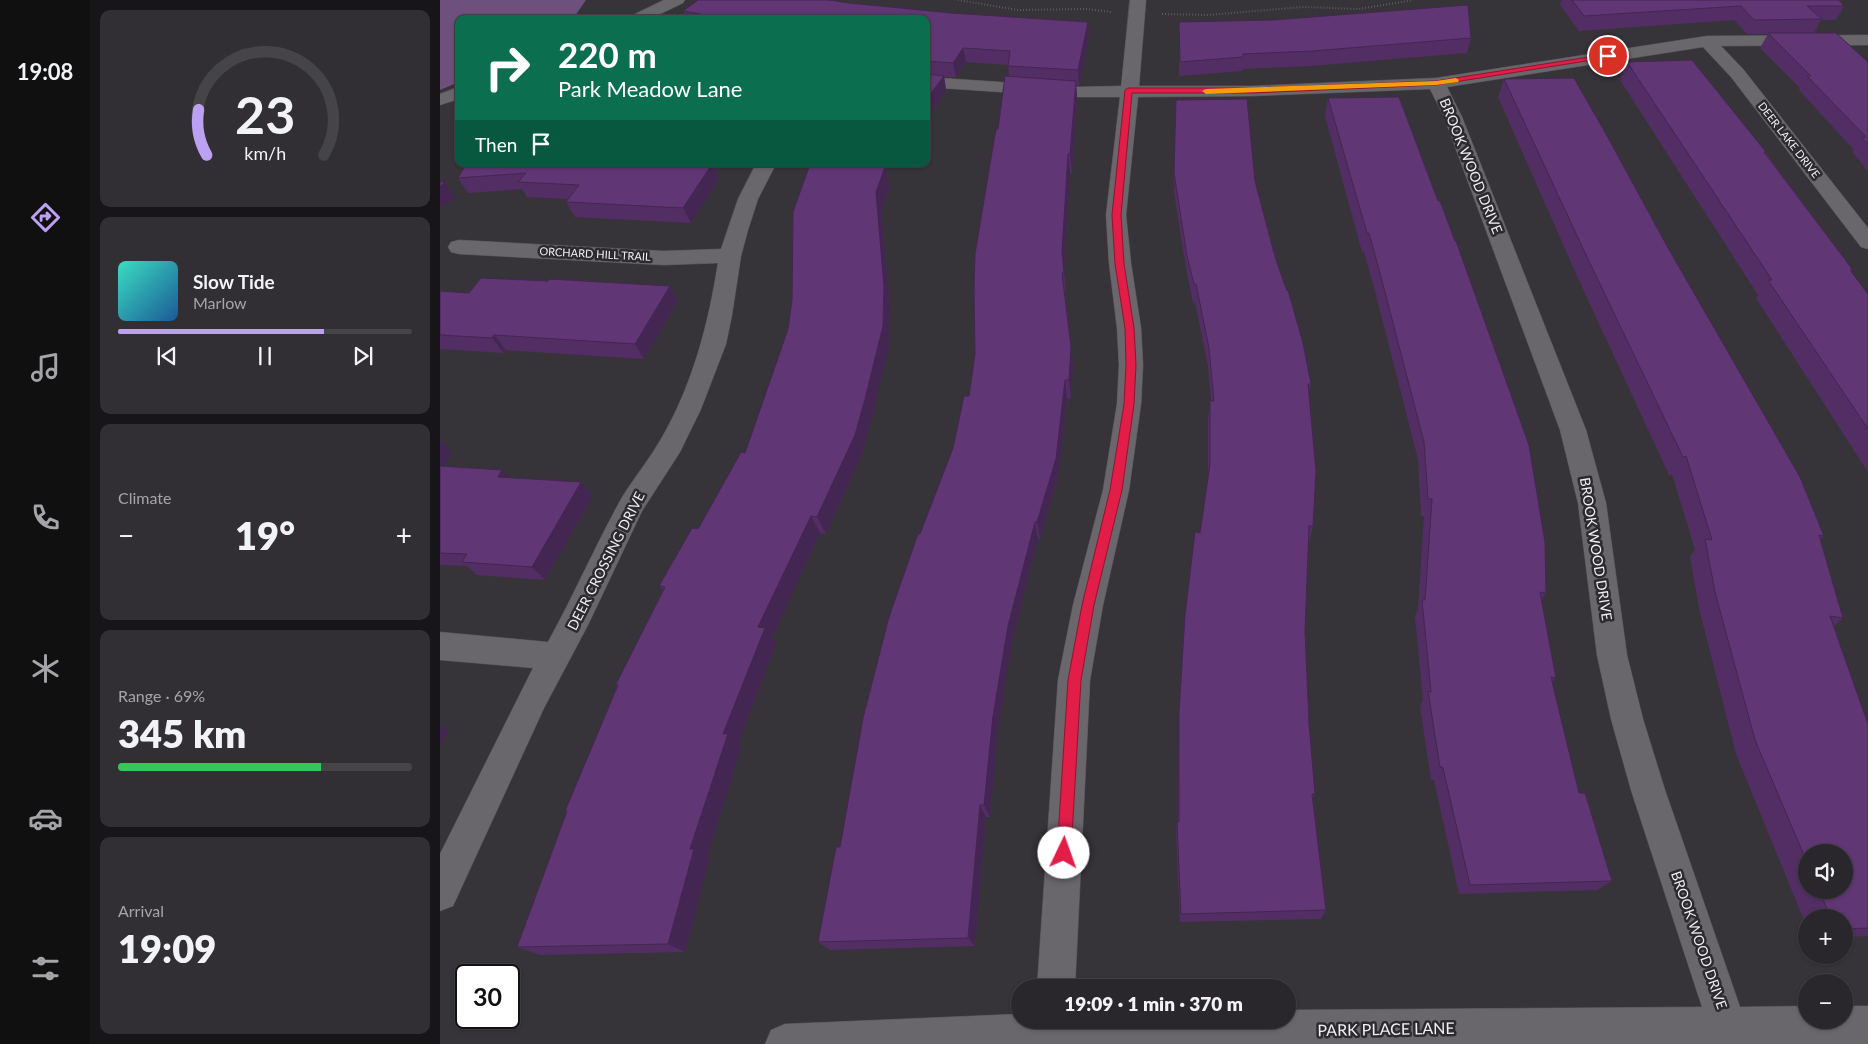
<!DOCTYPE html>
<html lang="en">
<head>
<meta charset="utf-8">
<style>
	body { margin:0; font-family:Lato,sans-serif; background:#312f33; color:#f1f3f6; height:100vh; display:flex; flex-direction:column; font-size:19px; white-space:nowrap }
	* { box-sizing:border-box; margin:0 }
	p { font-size:16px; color:#a5a5a9 }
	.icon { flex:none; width:28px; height:28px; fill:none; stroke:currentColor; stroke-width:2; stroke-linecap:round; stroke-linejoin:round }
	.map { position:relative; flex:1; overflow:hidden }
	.sheet { display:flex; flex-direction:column; gap:10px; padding:10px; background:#171518; width:350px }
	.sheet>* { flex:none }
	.banner { position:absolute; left:15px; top:15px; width:475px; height:152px; border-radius:10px; box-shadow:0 1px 4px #0004,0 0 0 1px #454447; background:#0b6e4f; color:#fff; overflow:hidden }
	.fabs { position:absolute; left:1358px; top:844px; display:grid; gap:10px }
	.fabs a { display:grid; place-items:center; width:55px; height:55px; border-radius:50%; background:#29272b; box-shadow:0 1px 4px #0004,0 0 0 1px #454447; font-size:25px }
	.speed { position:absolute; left:15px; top:964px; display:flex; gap:10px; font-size:25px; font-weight:700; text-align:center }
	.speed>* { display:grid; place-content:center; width:65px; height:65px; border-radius:50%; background:#29272b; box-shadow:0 1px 4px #0004,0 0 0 1px #454447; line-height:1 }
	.speed .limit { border:2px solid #111; border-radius:8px; background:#fff; color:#111 }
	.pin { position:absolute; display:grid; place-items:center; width:42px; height:42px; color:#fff; margin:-21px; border:2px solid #fff; border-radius:50%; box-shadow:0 1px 5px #0007 }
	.me { position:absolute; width:55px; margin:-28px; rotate:3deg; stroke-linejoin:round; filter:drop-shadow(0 0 4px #0008) }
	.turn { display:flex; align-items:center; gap:18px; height:105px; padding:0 20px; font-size:22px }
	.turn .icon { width:65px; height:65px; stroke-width:2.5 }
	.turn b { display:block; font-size:35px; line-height:42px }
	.then { display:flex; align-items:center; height:48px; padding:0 20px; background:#0003; gap:10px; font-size:19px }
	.big { font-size:38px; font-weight:800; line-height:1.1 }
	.sheet .card { flex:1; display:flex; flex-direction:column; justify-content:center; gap:8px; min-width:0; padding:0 18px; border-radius:10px; background:#312f33 }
	.sheet .dial { align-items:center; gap:0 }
	.dial svg { height:130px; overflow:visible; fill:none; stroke:#454447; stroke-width:7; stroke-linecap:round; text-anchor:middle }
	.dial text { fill:#f1f3f6; stroke:none }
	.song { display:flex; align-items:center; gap:15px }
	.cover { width:60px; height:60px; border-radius:8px; background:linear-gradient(135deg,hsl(170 70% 55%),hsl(210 70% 35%)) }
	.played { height:5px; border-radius:2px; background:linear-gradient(90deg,#bca0f2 70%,#454447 70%) }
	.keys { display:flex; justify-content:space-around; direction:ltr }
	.heat { display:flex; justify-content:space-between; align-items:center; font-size:28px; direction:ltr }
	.charge { height:8px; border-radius:4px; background:linear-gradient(90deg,#34c759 69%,#454447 0) }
	.trip { position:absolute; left:571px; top:979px; width:285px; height:50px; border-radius:25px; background:#29272b; box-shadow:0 1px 4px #0004,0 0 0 1px #454447; font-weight:800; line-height:50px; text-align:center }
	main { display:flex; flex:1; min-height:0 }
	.tab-bar { display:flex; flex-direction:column; width:90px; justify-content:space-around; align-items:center; background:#101011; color:#a5a5a9 }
	.tab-bar .icon { width:35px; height:35px }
	.tab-bar .selected { color:#bca0f2 }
	.tab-bar b { font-size:22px; color:#f1f3f6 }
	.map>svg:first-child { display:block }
</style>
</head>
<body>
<main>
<nav class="tab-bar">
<b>19:08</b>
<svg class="icon selected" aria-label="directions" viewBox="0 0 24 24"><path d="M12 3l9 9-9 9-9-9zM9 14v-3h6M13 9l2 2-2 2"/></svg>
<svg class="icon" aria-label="music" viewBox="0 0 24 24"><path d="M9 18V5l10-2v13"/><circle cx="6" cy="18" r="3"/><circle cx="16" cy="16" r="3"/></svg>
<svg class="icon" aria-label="phone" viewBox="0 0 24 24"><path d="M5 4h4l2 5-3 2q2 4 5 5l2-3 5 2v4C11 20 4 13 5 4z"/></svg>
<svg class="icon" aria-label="climate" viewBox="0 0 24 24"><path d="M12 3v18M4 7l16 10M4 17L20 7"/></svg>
<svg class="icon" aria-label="car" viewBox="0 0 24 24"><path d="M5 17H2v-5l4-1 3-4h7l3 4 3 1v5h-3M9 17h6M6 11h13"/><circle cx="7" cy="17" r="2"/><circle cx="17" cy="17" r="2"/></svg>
<svg class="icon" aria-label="filters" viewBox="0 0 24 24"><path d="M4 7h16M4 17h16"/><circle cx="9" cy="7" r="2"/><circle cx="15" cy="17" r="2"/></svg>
</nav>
<section class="sheet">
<div class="card dial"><svg viewBox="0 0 100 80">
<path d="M14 69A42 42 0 1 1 86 69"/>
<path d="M14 69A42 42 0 0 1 9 41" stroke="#bca0f2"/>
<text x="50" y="56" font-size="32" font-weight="700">23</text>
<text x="50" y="72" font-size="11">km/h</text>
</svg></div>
<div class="card">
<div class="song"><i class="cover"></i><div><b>Slow Tide</b><p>Marlow</p></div></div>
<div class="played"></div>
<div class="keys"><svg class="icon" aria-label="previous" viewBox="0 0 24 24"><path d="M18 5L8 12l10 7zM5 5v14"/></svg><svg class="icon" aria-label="pause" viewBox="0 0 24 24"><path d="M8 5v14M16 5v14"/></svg><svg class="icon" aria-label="next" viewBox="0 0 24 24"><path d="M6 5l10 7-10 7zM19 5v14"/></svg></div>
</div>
<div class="card"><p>Climate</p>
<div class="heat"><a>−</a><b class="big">19°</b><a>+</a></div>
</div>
<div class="card"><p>Range · 69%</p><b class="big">345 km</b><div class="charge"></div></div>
<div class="card"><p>Arrival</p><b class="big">19:09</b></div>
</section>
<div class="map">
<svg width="1428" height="1044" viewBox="0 0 1428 1044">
	<rect width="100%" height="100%" fill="#373439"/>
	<!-- green -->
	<path fill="#6e507d" d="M0,0H146L133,19H19V82L0,90Z"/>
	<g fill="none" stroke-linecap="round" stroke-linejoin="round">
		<defs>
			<g id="street">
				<path d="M224,0H245L243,3L210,19H189L191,16Z"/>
				<path d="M690,0H706L699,86H812L996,78L1267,36L1428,35V45L1281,46L1303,69L1428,228V249L1421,247L1291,77L1263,47L1007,87L1022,117L1146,430L1166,503L1187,655L1203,719L1225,790L1300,1007L1366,1006V1020H1404V1006H1428V1044H325L331,1030L345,1024L580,1014V1020H848V1010L1262,1007L1191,790L1171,719L1157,655L1138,503L1120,430L1004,117L990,89L812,96L698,97L686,215L691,263L701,328L703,365L701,404L689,490L663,605L650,680L635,988H597L618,680L633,605L663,490L677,404L679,365L677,328L669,263L666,215L680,97H634L486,87V77L634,87L681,86Z"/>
				<path d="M19,87V99L0,105V94Z"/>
				<path d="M316,164H336L318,199L308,230L301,256L292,315L286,344L261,409L240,452L202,511L148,625L104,708L13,906L0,911V854L93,668L0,660V632L108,642C134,595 155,546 181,499C193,479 209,460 221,439C253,384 268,325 278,263L223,265L19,254L11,252L8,247L11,242L19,240L223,251L281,249L298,199Z"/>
			</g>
		</defs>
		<!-- street casing -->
		<use href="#street" stroke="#565357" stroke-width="1"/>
		<!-- path -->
		<g stroke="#807e82" stroke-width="2" stroke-dasharray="0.5 2.5" stroke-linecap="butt">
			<path d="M518,0L578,10L646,9L671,12"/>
			<path d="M722,14L766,15L864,7L919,9L973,0"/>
		</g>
		<!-- street -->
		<use href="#street" fill="#69666c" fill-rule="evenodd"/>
	</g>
	<!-- wall -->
	<g fill="#532e64" fill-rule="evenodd">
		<path d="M1122,0H1399L1404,6L1396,20H1381L1374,33L1428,62V171L1412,152L1414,150L1359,90L1360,88L1320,48L1328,34H1307L1294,20L1139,31L1120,5Z"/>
		<path d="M409,3L649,36L639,85H636L637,99L632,173H630L624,270L626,291L625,292L633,365L631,398L627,399L618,477L600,539H598L572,642L558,730L550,817H546L535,946L390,950L378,942L400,847L480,534L513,448L529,396L535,354L558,129L569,76L568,65L526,62L516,77H504L506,90L486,120V19H246L243,11Z"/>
		<path d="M739,22L1031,38L1027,53L871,66L802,69V71L739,76Z"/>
		<path d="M1187,62L1326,152V153L1413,270L1411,272L1428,294V472L1316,298L1318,295L1180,80Z"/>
		<path d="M1064,79L1384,536L1380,540L1403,618L1394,626L1428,724V936L1404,937V918H1366V925L1296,754L1259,608L1250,556L1255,550L1232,474L1229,475L1137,276L1058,97ZM1366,852L1404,890H1366Z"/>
		<path d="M888,98L1106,593L1101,600L1116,678L1112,682L1139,793L1172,881L1157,890L1019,894L994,780H991L980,706L983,700L975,616L978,609L984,516H981L978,459L936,295L924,252H922L885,116Z"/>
		<path d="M736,100L815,181L871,384L869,392L873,526L869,543H868L865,631L869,723L875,794L873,799L886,910L881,919L740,922L736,833L737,822H738L739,726L745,615L760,533L768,474V419L770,401H771L768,366L755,302L753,303L747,274L734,192Z"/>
		<path d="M26,164L279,178L251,223L135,217L126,202L128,199L87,197L82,189L28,193L18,178Z"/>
		<path d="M445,167L450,186L441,211L450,305L449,345L432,417L422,454L386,534L380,533L332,637L336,643L298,744L301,747L267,857L269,859L245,952L100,955L77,947L127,812L125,811L177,686L176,684L223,590L219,586L258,529L305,453L348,329Z"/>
		<path d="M230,286L238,301L204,359L66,350L64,353L0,349V291L29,293Z"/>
		<path d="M0,440L12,453L2,466L62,470L69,478L141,482L153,496L105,580L37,575L27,566L0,565Z"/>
	</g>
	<!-- shaded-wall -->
	<g fill="#432651">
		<path d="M648,22L649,36L639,85L638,70Z"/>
		<path d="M523,48L526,62L516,77L513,63Z"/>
		<path d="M504,76L506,90L486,120V100Z"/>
		<path d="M636,81L637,99L632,173L630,154Z"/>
		<path d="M628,154L630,173L624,270L626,291L622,251Z"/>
		<path d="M272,164L279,178L251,223L243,208Z"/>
		<path d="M445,167L450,186L441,211L450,305L449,345L432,417L422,454L386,534L377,517L436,192Z"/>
		<path d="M5,183L16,198L0,207V186Z"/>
		<path d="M230,286L238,301L204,359L195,344Z"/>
		<path d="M54,335L66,350L64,353L52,338Z"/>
		<path d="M631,347L633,365L631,398L629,380Z"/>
		<path d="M625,380L627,399L618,477L600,539L597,522Z"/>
		<path d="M0,440L12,453L0,470Z"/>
		<path d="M62,470L75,484L58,477Z"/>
		<path d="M141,482L153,496L105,580L92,567Z"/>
		<path d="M371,516L380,533L332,637L336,643L298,744L301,747L267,857L269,859L245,952L228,944L250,849L283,734L318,627Z"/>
		<path d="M595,522L598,539L572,642L558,730L550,817L544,805L553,716L568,626Z"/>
		<path d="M0,725L9,730L0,745Z"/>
		<path d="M540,805L546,817L535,946L528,938Z"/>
	</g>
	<!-- building -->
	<g fill="#603674" stroke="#432651">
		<path d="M258,0H389L409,3L511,13L648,22L638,70L568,66L570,51L523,48L513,63L486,61V19H288L243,11Z"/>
		<path d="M1132,0H1399L1404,6H1367L1382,19L1314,20L1301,6L1144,16Z"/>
		<path d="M1028,5L1031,38L873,51L803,54V57L740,62L739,22L833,20Z"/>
		<path d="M1328,33H1396L1428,62V144L1422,138L1426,137L1367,76H1371Z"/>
		<path d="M1252,60L1326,152H1324L1413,270H1410L1428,294V429L1328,280H1332L1187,62Z"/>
		<path d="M486,74L504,76L486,100Z"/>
		<path d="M565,76L636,81L630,154H628L622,251L624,273H622L631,347L629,380H625L616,459L597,522H595L568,626L553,716L544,805H540L528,938L378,942L396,847H400L423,718L449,617L478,534H480L513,448L524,396H529L535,354L534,290L535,254L550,164L556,129H558Z"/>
		<path d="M1134,78L1166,134L1227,246L1360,477L1384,536L1379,535L1403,618L1390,616L1428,724V928L1404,929V918H1391L1379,890H1404V852H1366V860L1315,740L1275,592L1265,539L1272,540L1246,456L1243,457L1147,257L1064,79Z"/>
		<path d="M959,97L998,201H1000L1015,241H1016L1089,445L1105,542L1106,593L1100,592L1116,678L1111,677L1139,793H1145L1172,881L1030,885L1003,768L1000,767L988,691L991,692L982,600H985L992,499H988L984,442L941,277L929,233H927L888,98Z"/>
		<path d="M807,99L815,181L835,257L847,291L848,290L863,343L871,384H868L876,471L873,526H869L865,631L869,723L875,794H872L886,910L741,914L737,822H739V712L745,615L755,532L760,533L770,464V401H774L769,348L756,284H754L747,256L734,173L736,100Z"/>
		<path d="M26,164H272L243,208L126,202L139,185L78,182L86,173L18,178Z"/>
		<path d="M370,164L445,167L436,192L444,286L443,326L425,399L415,435L377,517L371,516L318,627L325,628L283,734H288L250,849H254L228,944L77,947L127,811H125L178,685L176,684L225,587L219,586L252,528L258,529L301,452L305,453L348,329L352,300L353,212Z"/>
		<path d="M0,181L5,183L0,186Z"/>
		<path d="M41,278L108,281L110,279L230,286L195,344L54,335L52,338L0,335V291L29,293Z"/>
		<path d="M0,466L62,470L58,477L141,482L92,567L22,562L27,554L0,553Z"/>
	</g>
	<!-- route -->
	<path fill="#e11d48" stroke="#92132f" d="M1168,54L1172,56L1171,57L996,85L812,93H692L681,215L684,264L694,328L696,365L694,404L682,490L654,605L641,680L631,853L629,858L624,860L619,858L617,853L628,680L642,605L670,490L684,404L686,365L685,328L675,264L672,215L685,90L688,88H812L996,81Z"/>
	<!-- slow -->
	<path fill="#f59e0b" d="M1016,78L1019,80L1018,82L996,85L766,94L762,91L766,89L996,81Z"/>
	<g text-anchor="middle" stroke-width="5" stroke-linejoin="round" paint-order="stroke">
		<!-- far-street labels -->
		<g font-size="11" fill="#f1eff2" stroke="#2d2a2f">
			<text transform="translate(1349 140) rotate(52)" y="4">DEER LAKE DRIVE</text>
			<text transform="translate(155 254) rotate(3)" y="4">ORCHARD HILL TRAIL</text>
		</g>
		<!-- street labels -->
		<g font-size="14" fill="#f1eff2" stroke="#2d2a2f">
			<text transform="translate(1031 166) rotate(68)" y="5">BROOK WOOD DRIVE</text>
			<text transform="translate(1156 549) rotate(81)" y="5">BROOK WOOD DRIVE</text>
			<text transform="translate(166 561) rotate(-63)" y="5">DEER CROSSING DRIVE</text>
			<text transform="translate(1259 940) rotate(71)" y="5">BROOK WOOD DRIVE</text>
		</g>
		<!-- near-street labels -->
		<g font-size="16" fill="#f1eff2" stroke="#2d2a2f">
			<text transform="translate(946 1029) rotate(-1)" y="6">PARK PLACE LANE</text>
		</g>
	</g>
</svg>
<div class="fabs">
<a><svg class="icon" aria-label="sound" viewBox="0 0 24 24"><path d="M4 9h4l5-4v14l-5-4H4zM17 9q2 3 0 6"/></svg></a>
<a>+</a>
<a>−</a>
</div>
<div class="speed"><div class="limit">30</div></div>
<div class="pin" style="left:1168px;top:56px;background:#d93025"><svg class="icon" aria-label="arrive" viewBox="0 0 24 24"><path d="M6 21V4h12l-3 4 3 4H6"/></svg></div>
<svg class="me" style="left:624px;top:853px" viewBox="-20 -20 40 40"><circle r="19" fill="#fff"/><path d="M0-13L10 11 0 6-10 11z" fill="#e11d48"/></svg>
<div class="trip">19:09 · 1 min · 370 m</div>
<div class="banner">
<div class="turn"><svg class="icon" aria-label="right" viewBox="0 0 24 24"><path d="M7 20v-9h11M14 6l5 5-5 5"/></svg><div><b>220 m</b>Park Meadow Lane</div></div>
<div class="then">Then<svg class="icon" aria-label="arrive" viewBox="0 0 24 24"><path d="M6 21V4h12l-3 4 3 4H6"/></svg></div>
</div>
</div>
</main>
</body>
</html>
